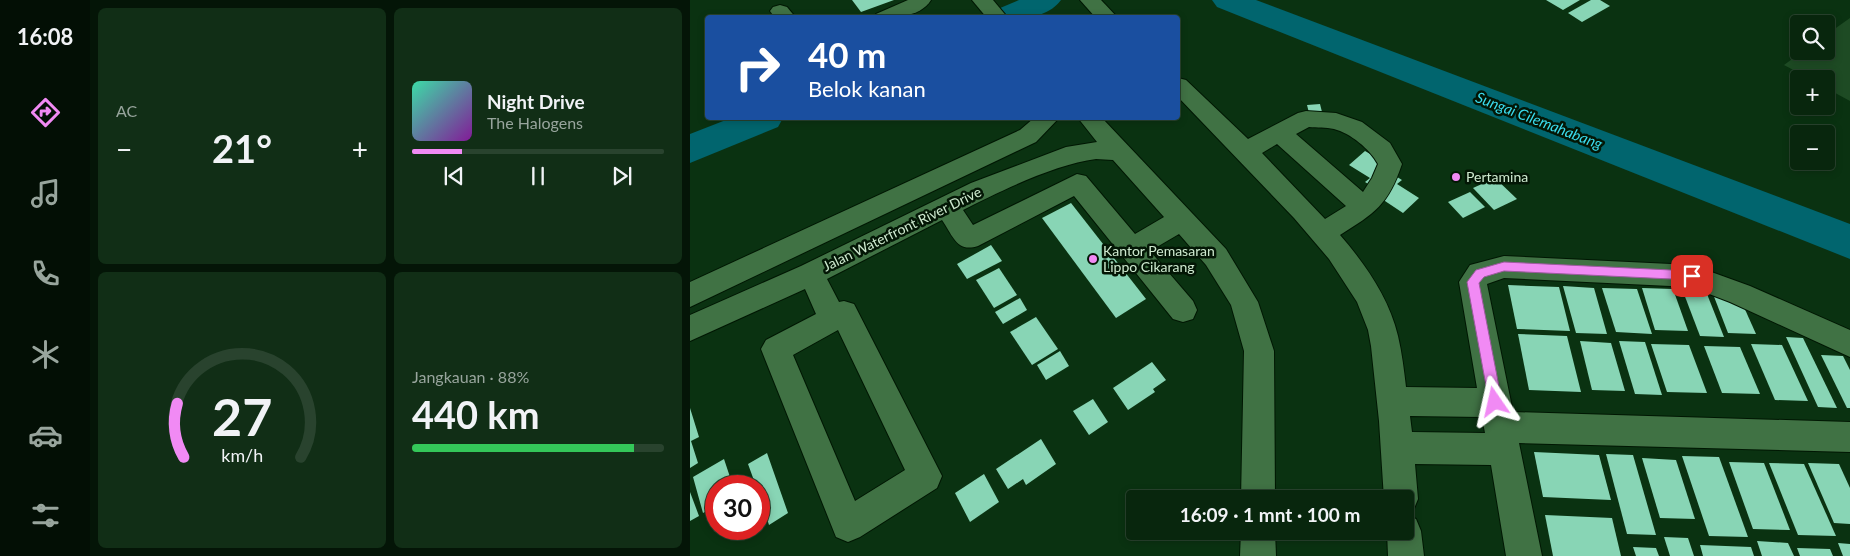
<!DOCTYPE html>
<html lang="id">
<head>
<meta charset="utf-8">
<style>
	body { margin:0; font-family:Lato,sans-serif; background:#112e16; color:#f1f3f6; height:100vh; display:flex; flex-direction:column; font-size:19px; white-space:nowrap }
	* { box-sizing:border-box; margin:0 }
	p { font-size:16px; color:#98a59d }
	.icon { flex:none; width:28px; height:28px; fill:none; stroke:currentColor; stroke-width:2; stroke-linecap:round; stroke-linejoin:round }
	.map { position:relative; flex:1; overflow:hidden }
	.panel { display:flex; flex-direction:column; gap:8px; padding:8px; background:#041507; width:600px }
	.panel>* { flex:none }
	.guide { position:absolute; left:15px; top:15px; width:475px; height:105px; border-radius:5px; box-shadow:0 2px 8px #0003,0 0 0 1px #29432e; background:#1a4fa0; color:#fff; overflow:hidden }
	.buttons { position:absolute; left:1100px; top:15px; display:grid; gap:10px }
	.buttons a { display:grid; place-items:center; width:45px; height:45px; border-radius:5px; background:#08260d; box-shadow:0 2px 8px #0003,0 0 0 1px #29432e; font-size:25px }
	.speed { position:absolute; left:15px; top:475px; display:flex; gap:10px; font-size:25px; font-weight:700; text-align:center }
	.speed>* { display:grid; place-content:center; width:65px; height:65px; border-radius:50%; background:#08260d; box-shadow:0 2px 8px #0003,0 0 0 1px #29432e; line-height:1 }
	.speed .limit { border:8px solid #d22; background:#fff; color:#111 }
	.pin { position:absolute; display:grid; place-items:center; width:42px; height:42px; color:#fff; margin:-21px; border-radius:10px; box-shadow:0 2px 8px #0006 }
	.me { position:absolute; width:55px; margin:-28px; rotate:349deg; stroke-linejoin:round; filter:drop-shadow(0 0 4px #0008) }
	.turn { display:flex; align-items:center; gap:18px; height:105px; padding:0 20px; font-size:22px }
	.turn .icon { width:65px; height:65px; stroke-width:2.5 }
	.turn b { display:block; font-size:35px; line-height:42px }
	.big { font-size:38px; font-weight:700; line-height:1.1 }
	.panel .card { flex:1; display:flex; flex-direction:column; justify-content:center; gap:8px; min-width:0; padding:0 18px; border-radius:8px; background:#112e16 }
	.panel .dial { align-items:center; gap:0 }
	.dial svg { height:130px; overflow:visible; fill:none; stroke:#29432e; stroke-width:7; stroke-linecap:round; text-anchor:middle }
	.dial text { fill:#f1f3f6; stroke:none }
	.song { display:flex; align-items:center; gap:15px }
	.cover { width:60px; height:60px; border-radius:8px; background:linear-gradient(135deg,hsl(160 70% 55%),hsl(290 70% 35%)) }
	.played { height:5px; border-radius:2px; background:linear-gradient(90deg,#f18af4 20%,#29432e 20%) }
	.keys { display:flex; justify-content:space-around; direction:ltr }
	.heat { display:flex; justify-content:space-between; align-items:center; font-size:28px; direction:ltr }
	.charge { height:8px; border-radius:4px; background:linear-gradient(90deg,#34c759 88%,#29432e 0) }
	.panel .tiles { flex:1; display:grid; gap:8px; grid-template-columns:repeat(2,1fr) }
	.trip { position:absolute; left:436px; top:490px; width:288px; height:50px; border-radius:5px; background:#08260d; box-shadow:0 2px 8px #0003,0 0 0 1px #29432e; font-weight:700; line-height:50px; text-align:center }
	main { display:flex; flex:1; min-height:0 }
	.tabs { display:flex; flex-direction:column; width:90px; justify-content:space-around; align-items:center; background:#030f05; color:#98a59d }
	.tabs .icon { width:35px; height:35px }
	.tabs .on { color:#f18af4 }
	.tabs b { font-size:22px; color:#f1f3f6 }
	.map>svg:first-child { display:block }
</style>
</head>
<body>
<main>
<nav class="tabs">
<b>16:08</b>
<svg class="icon on" aria-label="directions" viewBox="0 0 24 24"><path d="M12 3l9 9-9 9-9-9zM9 14v-3h6M13 9l2 2-2 2"/></svg>
<svg class="icon" aria-label="music" viewBox="0 0 24 24"><path d="M9 18V5l10-2v13"/><circle cx="6" cy="18" r="3"/><circle cx="16" cy="16" r="3"/></svg>
<svg class="icon" aria-label="phone" viewBox="0 0 24 24"><path d="M5 4h4l2 5-3 2q2 4 5 5l2-3 5 2v4C11 20 4 13 5 4z"/></svg>
<svg class="icon" aria-label="climate" viewBox="0 0 24 24"><path d="M12 3v18M4 7l16 10M4 17L20 7"/></svg>
<svg class="icon" aria-label="car" viewBox="0 0 24 24"><path d="M5 17H2v-5l4-1 3-4h7l3 4 3 1v5h-3M9 17h6M6 11h13"/><circle cx="7" cy="17" r="2"/><circle cx="17" cy="17" r="2"/></svg>
<svg class="icon" aria-label="filters" viewBox="0 0 24 24"><path d="M4 7h16M4 17h16"/><circle cx="9" cy="7" r="2"/><circle cx="15" cy="17" r="2"/></svg>
</nav>
<section class="panel">
<div class="tiles">
<div class="card"><p>AC</p>
<div class="heat"><a>−</a><b class="big">21°</b><a>+</a></div>
</div>
<div class="card">
<div class="song"><i class="cover"></i><div><b>Night Drive</b><p>The Halogens</p></div></div>
<div class="played"></div>
<div class="keys"><svg class="icon" aria-label="previous" viewBox="0 0 24 24"><path d="M18 5L8 12l10 7zM5 5v14"/></svg><svg class="icon" aria-label="pause" viewBox="0 0 24 24"><path d="M8 5v14M16 5v14"/></svg><svg class="icon" aria-label="next" viewBox="0 0 24 24"><path d="M6 5l10 7-10 7zM19 5v14"/></svg></div>
</div>
<div class="card dial"><svg viewBox="0 0 100 80">
<path d="M14 69A42 42 0 1 1 86 69"/>
<path d="M14 69A42 42 0 0 1 10 36" stroke="#f18af4"/>
<text x="50" y="56" font-size="32" font-weight="700">27</text>
<text x="50" y="72" font-size="11">km/h</text>
</svg></div>
<div class="card"><p>Jangkauan · 88%</p><b class="big">440 km</b><div class="charge"></div></div>
</div>
</section>
<div class="map">
<svg width="1160" height="556" viewBox="0 0 1160 556">
	<rect width="100%" height="100%" fill="#0a3211"/>
	<!-- green -->
	<path fill="#1e4b24" d="M1160,18V101L1136,88V79H1120L1094,65L1113,51H1136V35Z"/>
	<g fill="none" stroke-linecap="round" stroke-linejoin="round">
		<!-- river -->
		<g fill="#01656e" fill-rule="evenodd">
			<path d="M329,0H371C355,22 322,18 298,18L303,11Z"/>
			<path d="M522,0H566L1160,224V259L527,7Z"/>
			<path d="M41,118H93L88,127L0,163V134Z"/>
		</g>
	</g>
	<!-- building -->
	<g fill="#88d5b5">
		<path d="M162,0H204L171,12Z"/>
		<path d="M856,0H890L873,10Z"/>
		<path d="M901,0H910L920,6L892,22L878,13Z"/>
		<path d="M630,104L632,112L619,113L617,105Z"/>
		<path d="M675,151L696,163L691,167L712,180L707,184L729,198L713,213L692,199L696,195L675,182L680,178L659,165Z"/>
		<path d="M805,178L827,199L804,210L783,188Z"/>
		<path d="M780,192L795,207L773,218L758,202Z"/>
		<path d="M381,203L456,299L426,318L352,218Z"/>
		<path d="M301,245L312,261L277,279L267,264Z"/>
		<path d="M309,268L327,295L304,308L286,280Z"/>
		<path d="M818,285L869,287L880,331L827,329Z"/>
		<path d="M873,286L904,288L917,334L886,333Z"/>
		<path d="M912,288L947,289L962,334L926,332Z"/>
		<path d="M952,288L983,289L998,331L965,330Z"/>
		<path d="M994,294H1017L1034,337L1010,336Z"/>
		<path d="M1023,294L1049,296L1066,334L1038,333Z"/>
		<path d="M330,298L337,310L313,324L305,312Z"/>
		<path d="M346,317L368,349L342,365L320,332Z"/>
		<path d="M828,334L877,336L891,392L839,390Z"/>
		<path d="M1096,337L1113,338L1147,408L1128,407Z"/>
		<path d="M890,341L921,343L935,391L902,390Z"/>
		<path d="M929,341L955,342L972,395L945,394Z"/>
		<path d="M961,344L999,345L1017,393L977,392Z"/>
		<path d="M1061,344L1092,345L1118,401L1085,400Z"/>
		<path d="M1014,346L1050,347L1070,394L1032,393Z"/>
		<path d="M370,351L379,366L356,380L347,365Z"/>
		<path d="M1131,355L1153,356L1160,370V408H1157Z"/>
		<path d="M462,362L476,380L463,389L465,392L438,410L423,388Z"/>
		<path d="M403,399L418,422L399,435L383,411Z"/>
		<path d="M0,408L9,437L1,441L8,463L0,468Z"/>
		<path d="M351,439L366,464L336,485L333,479L318,489L306,469Z"/>
		<path d="M844,452L909,455L921,500L853,497Z"/>
		<path d="M77,453L98,513L79,525L69,494V486H66L58,464Z"/>
		<path d="M916,454L943,455L966,535L937,534Z"/>
		<path d="M992,456L1029,457L1058,537L1019,536Z"/>
		<path d="M952,458L986,460L1005,519L970,518Z"/>
		<path d="M34,459L43,486H26V506L13,513L3,477Z"/>
		<path d="M1039,462L1074,463L1100,530L1063,529Z"/>
		<path d="M1079,463L1114,464L1146,536L1108,535Z"/>
		<path d="M1118,463L1149,464L1160,488V524L1144,523Z"/>
		<path d="M294,474L309,502L280,522L265,493Z"/>
		<path d="M0,492L9,516L0,521Z"/>
		<path d="M855,515L922,518L931,556H863Z"/>
		<path d="M974,537L998,538L1004,556H980Z"/>
		<path d="M1067,541L1098,543L1104,556H1072Z"/>
		<path d="M1148,543L1160,544V556H1153Z"/>
		<path d="M1010,545L1061,547L1064,556H1013Z"/>
		<path d="M943,547L966,548L969,556H946Z"/>
		<path d="M1107,548L1140,549L1143,556H1110Z"/>
	</g>
	<g fill="none" stroke-linecap="round" stroke-linejoin="round">
		<defs>
			<g id="minor">
				<path d="M218,0H241C230,18 202,18 183,18L186,14Z"/>
				<path d="M282,0H303L318,18H297Z"/>
				<path d="M390,0H411L428,18H406Z"/>
				<path d="M90,5L97,7L106,18H85L80,11L83,7Z"/>
				<path d="M488,78L496,80L558,139L608,113L616,111L646,113L672,122L700,143L712,164C698,205 685,213 650,235C676,265 699,298 708,336C712,353 714,370 716,387L787,388L769,282L780,265L814,256L1002,265L1060,286L1160,330V357L1040,302L1001,287L814,278L797,284L823,412L1160,422V452L829,443L852,556H816L801,465L725,464L728,499L723,511L715,514L726,519L731,531L734,556H698L697,531H715V499H694L689,421L681,346L678,330L667,302L639,259L604,218L488,97ZM619,127C627,128 636,127 644,129C660,133 680,149 688,164L682,178L673,192L606,134ZM587,144L656,206L635,219L572,153ZM720,416L792,417L795,433L722,432Z"/>
				<path d="M344,118H369L346,142L0,307V282L330,130Z"/>
				<path d="M388,118H412L536,249L568,302L584,351L585,499H551L554,351L541,305L516,265L489,234L460,251L503,301L507,310L503,319L493,322L483,319L384,196L288,246C267,253 263,236 252,220L137,279L149,302L154,301L164,304L252,476L247,488L170,537L158,542L146,537L71,349L76,340L126,314L115,289L0,341V315L111,266L281,183L376,147L407,142ZM406,159L423,160L474,217L445,234L396,176L387,174L283,225L273,210C310,191 366,164 406,159ZM148,330L215,470L165,501L103,355Z"/>
				<path d="M551,531H585L586,556H550Z"/>
			</g>
		</defs>
		<!-- minor casing -->
		<use href="#minor" stroke="#001703" stroke-width="2"/>
		<!-- minor -->
		<use href="#minor" fill="#407244" fill-rule="evenodd"/>
	</g>
	<!-- route -->
	<path fill="#f18af4" stroke="#9d5a9f" d="M814,262L1002,271L1008,276L1002,280L814,271L794,277L789,283L812,402L810,407L805,409L801,407L799,402L777,282L786,270Z"/>
	<!-- markers -->
	<g fill="#f18af4" stroke="#031605" stroke-width="2">
		<circle cx="766" cy="177" r="5"/>
		<circle cx="403" cy="259" r="5"/>
	</g>
	<g text-anchor="middle" stroke-width="5" stroke-linejoin="round" paint-order="stroke">
		<!-- poi labels -->
		<g font-size="14" fill="#cee9cf" stroke="#031605" text-anchor="start">
			<text x="776" y="182">Pertamina</text>
			<text x="413" y="256">Kantor Pemasaran<tspan x="413" dy="16">Lippo Cikarang</tspan></text>
		</g>
		<!-- street labels -->
		<g font-size="14" fill="#cee9cf" stroke="#031605">
			<text transform="translate(212 229) rotate(-26)" y="5">Jalan Waterfront River Drive</text>
		</g>
		<!-- water labels -->
		<g font-size="15" font-style="italic" fill="#3adbed" stroke="#031605">
			<text transform="translate(849 121) rotate(21)" y="5">Sungai Cilemahabang</text>
		</g>
	</g>
</svg>
<div class="buttons">
<a><svg class="icon" aria-label="search" viewBox="0 0 24 24"><circle cx="10" cy="10" r="6"/><path d="M15 15l6 6"/></svg></a>
<a>+</a>
<a>−</a>
</div>
<div class="speed"><div class="limit">30</div></div>
<div class="pin" style="left:1002px;top:276px;background:#d93025"><svg class="icon" aria-label="arrive" viewBox="0 0 24 24"><path d="M6 21V4h12l-3 4 3 4H6"/></svg></div>
<svg class="me" style="left:805px;top:402px" viewBox="-20 -20 40 40"><path d="M0-17L14 15 0 8-14 15z" fill="#f18af4" stroke="#fff" stroke-width="4"/></svg>
<div class="trip">16:09 · 1 mnt · 100 m</div>
<div class="guide">
<div class="turn"><svg class="icon" aria-label="right" viewBox="0 0 24 24"><path d="M7 20v-9h11M14 6l5 5-5 5"/></svg><div><b>40 m</b>Belok kanan</div></div>
</div>
</div>
</main>
</body>
</html>
